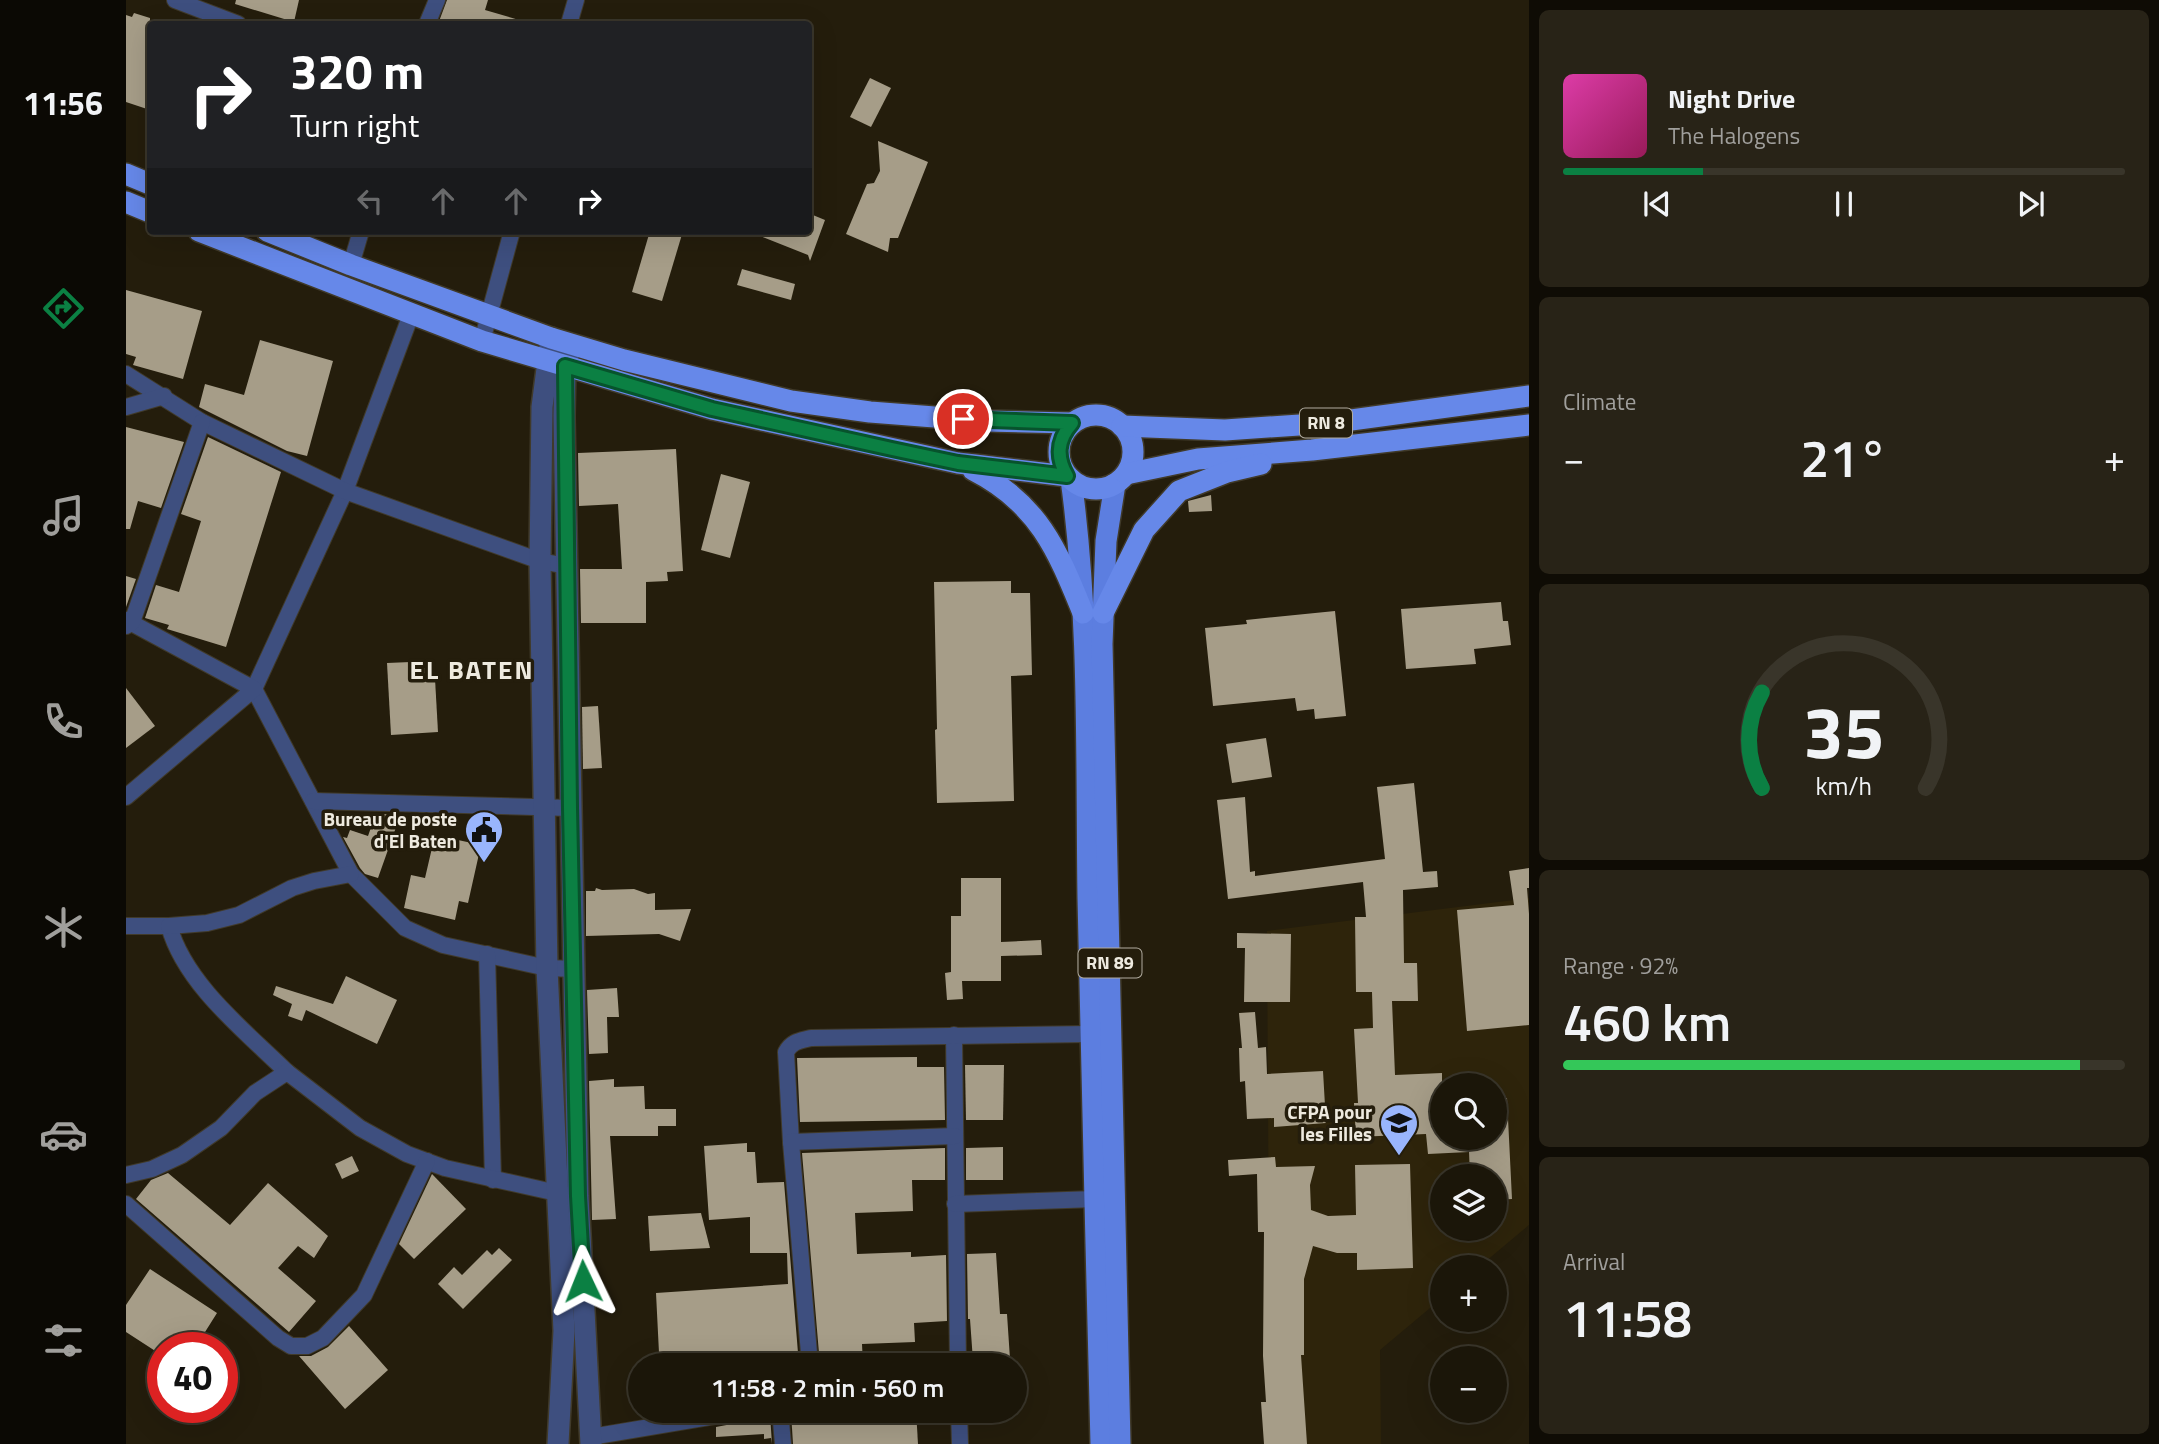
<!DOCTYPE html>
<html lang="en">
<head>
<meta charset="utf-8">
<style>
	body { margin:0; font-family:"Titillium Web",sans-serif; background:#282317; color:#f1f3f6; height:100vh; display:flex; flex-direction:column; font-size:26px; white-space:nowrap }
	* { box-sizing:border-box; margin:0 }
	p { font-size:23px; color:#a09f9c }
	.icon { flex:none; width:38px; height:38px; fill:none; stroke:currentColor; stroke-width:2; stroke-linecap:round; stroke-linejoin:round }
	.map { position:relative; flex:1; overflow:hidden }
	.drawer { display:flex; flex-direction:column; gap:10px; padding:10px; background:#0f0c05; width:630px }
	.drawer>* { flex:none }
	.top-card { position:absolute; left:21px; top:21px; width:665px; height:214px; border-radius:7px; box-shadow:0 7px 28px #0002,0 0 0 2px #39352a; background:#202124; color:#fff; overflow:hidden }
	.tools { position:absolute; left:1304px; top:1073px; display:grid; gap:14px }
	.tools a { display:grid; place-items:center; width:77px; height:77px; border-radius:50%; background:#1b1609; box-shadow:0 7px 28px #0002,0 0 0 2px #39352a; font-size:35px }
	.speed { position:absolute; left:21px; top:1332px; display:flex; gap:14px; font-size:35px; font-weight:700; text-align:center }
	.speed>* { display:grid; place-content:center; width:91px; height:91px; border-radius:50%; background:#1b1609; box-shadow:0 7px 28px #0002,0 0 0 2px #39352a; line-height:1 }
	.speed .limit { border:10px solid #d22; background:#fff; color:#111 }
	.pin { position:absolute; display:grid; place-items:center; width:60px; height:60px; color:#fff; margin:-30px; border:4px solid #fff; border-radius:50%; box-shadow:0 2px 7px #0007 }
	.me { position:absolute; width:77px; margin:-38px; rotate:358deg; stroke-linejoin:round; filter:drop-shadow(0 0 5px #0008) }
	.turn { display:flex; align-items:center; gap:24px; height:147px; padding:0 28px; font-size:32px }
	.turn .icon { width:91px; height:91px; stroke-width:2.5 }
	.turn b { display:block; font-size:49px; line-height:60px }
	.lanes { display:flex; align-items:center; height:66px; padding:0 28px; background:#0003; justify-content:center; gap:35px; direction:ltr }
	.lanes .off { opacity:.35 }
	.big { font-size:52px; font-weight:600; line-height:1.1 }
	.drawer .tile { flex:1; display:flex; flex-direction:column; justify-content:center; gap:10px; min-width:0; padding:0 24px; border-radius:10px; background:#282317 }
	.drawer .dial { align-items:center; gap:0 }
	.dial svg { height:182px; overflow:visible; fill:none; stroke:#39352a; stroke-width:7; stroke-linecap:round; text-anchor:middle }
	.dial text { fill:#f1f3f6; stroke:none }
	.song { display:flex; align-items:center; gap:21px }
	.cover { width:84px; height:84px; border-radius:10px; background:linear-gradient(135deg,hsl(320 70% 55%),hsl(330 70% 35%)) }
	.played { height:7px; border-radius:4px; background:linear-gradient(90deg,#0b8043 25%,#39352a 25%) }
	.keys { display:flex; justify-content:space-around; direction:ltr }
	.heat { display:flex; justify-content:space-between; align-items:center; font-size:38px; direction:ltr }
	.charge { height:10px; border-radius:5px; background:linear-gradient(90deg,#34c759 92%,#39352a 0) }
	.trip { position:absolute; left:502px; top:1353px; width:399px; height:70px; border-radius:35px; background:#1b1609; box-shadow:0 7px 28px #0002,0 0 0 2px #39352a; font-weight:600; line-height:70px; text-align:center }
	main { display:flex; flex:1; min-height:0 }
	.tab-bar { display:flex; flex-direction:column; width:126px; justify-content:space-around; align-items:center; background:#0b0904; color:#a09f9c }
	.tab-bar .icon { width:49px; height:49px }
	.tab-bar .current { color:#0b8043 }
	.tab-bar b { font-size:32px; color:#f1f3f6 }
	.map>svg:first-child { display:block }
</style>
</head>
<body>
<main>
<nav class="tab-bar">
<b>11:56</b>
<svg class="icon current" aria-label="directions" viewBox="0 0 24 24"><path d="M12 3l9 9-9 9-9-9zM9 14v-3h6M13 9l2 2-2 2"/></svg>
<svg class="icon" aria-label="music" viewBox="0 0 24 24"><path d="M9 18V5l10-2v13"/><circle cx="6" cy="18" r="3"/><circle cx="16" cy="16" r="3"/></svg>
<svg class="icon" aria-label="phone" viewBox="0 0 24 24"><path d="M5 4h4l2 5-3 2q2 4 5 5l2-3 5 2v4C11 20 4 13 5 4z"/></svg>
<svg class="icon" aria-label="climate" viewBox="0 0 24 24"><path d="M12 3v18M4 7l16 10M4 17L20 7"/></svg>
<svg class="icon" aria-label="car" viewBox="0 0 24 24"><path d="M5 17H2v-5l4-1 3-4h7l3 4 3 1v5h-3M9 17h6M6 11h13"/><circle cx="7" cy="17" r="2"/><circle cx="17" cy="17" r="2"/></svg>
<svg class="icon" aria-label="filters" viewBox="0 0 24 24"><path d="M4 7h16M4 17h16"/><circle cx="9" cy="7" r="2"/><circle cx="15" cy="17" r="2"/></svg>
</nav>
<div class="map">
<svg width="1403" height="1444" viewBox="0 0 1403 1444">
	<rect width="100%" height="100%" fill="#241d0c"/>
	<!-- built -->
	<path fill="#2e240b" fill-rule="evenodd" d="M1403,898V1225L1353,1267H1316V1298L1254,1350L1255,1444H1144L1141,931ZM1316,1085H1368V1138H1316ZM1316,1176H1368V1228H1316Z"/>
	<!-- building -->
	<g fill="#a69d88">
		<path d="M110,0H173L168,22L109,4Z"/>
		<path d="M321,0H362L359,10L393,20L392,24H312Z"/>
		<path d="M8,13L24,18V110L0,102V15L6,17Z"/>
		<path d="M744,78L765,88L745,127L724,117Z"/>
		<path d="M752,141L802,162L772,238H764L762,252L720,234L741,184L748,183L754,171Z"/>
		<path d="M682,213L699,220L684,261L682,255L624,232L682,231Z"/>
		<path d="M524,231H557L536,301L506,292Z"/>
		<path d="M616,269L669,284L665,300L611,285Z"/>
		<path d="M0,290L76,311L57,379L7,365L10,357L0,354Z"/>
		<path d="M134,340L207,361L181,456L161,451L73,407L79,384L118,395Z"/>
		<path d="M0,427L58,442L35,508L12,501L4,529H0Z"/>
		<path d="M82,437L155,472L100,647L41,629L43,625L19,618L30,585L53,592L75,521L55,514Z"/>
		<path d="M550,449L557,571L541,572L542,581L520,582V623H455L454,569H496L492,504L453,506L452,453Z"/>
		<path d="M595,474L624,482L604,558L575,550Z"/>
		<path d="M1085,495L1086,511L1063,512L1062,501Z"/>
		<path d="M0,576L10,579L0,607Z"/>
		<path d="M885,581V593H904L906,675L885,676L888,801L811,803L809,730L811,729L808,582Z"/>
		<path d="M1375,602L1377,621H1382L1385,645L1348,649L1350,664L1280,669L1275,609Z"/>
		<path d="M1209,611L1220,716L1189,719L1188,709L1171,711L1169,698L1087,706L1079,628L1121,624L1120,620Z"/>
		<path d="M308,661L312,732L265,735L261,663Z"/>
		<path d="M0,688L29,726L0,748Z"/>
		<path d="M472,706L476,768L457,769L456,707Z"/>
		<path d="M1140,738L1146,777L1106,783L1100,744Z"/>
		<path d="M1288,783L1297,872L1311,871L1312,887L1277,890L1278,963H1291L1292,1001H1266L1269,1075L1316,1073V1138H1368V1098H1381L1386,1199L1368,1200V1176H1344L1343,1152L1302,1154L1300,1134L1230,1137L1228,1103H1232L1228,1029L1247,1028L1246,992H1230L1229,917H1240L1237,882L1102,899L1091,800L1119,797L1124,872L1129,871V876L1259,859L1251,787Z"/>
		<path d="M250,813L274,816L252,878L239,874L234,868L217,837L221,838L224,830L242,836Z"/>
		<path d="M309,835L355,845L342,903L333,901L329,920L278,908L285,875L299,878Z"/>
		<path d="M1403,868V888H1401L1403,914V1025L1341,1031L1331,910L1388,905L1383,871Z"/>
		<path d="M835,878H875V942L915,940L916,955L875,956V981H836L837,999L821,1000L819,973L825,972V916H835Z"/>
		<path d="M470,888L476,890L508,889L522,894L529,893V910L565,909L554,941L533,934L460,936V891H469Z"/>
		<path d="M1111,933L1165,934L1164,1002H1118L1119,948H1111Z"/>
		<path d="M220,976L271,1000L251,1044L180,1010L176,1021L162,1016L166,1004L147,995L150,986L207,1004Z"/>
		<path d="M491,988L493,1017H481L482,1053L463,1054L461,990Z"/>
		<path d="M1129,1012L1132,1048L1140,1047L1141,1074L1197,1071L1200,1123L1148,1127V1118L1121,1119L1119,1081L1114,1082L1113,1048H1116L1113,1013Z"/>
		<path d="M791,1057V1067H818L819,1120L674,1122L671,1058Z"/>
		<path d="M839,1065H878L877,1120H840Z"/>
		<path d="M488,1079V1087L518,1086L519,1109H550V1126H532V1136H484L490,1219L466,1220L463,1081Z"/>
		<path d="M621,1143V1152H629L631,1183L658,1182L673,1365H538V1352L533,1353L530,1293L662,1284L661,1253H624V1217L583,1220L578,1146Z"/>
		<path d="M877,1147V1180H840V1148Z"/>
		<path d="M819,1148V1180H786L787,1211L729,1213L731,1254L785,1252V1257L820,1255L821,1321L788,1323L789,1342L736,1344L737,1365H694L676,1153Z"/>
		<path d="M226,1156L233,1171L216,1179L209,1164Z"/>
		<path d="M1149,1157L1150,1167L1189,1166L1184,1185L1185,1210L1202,1216L1230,1215L1229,1165L1284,1164L1287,1268L1231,1270V1253H1211L1187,1246L1178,1279V1355H1175L1181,1444H1138L1135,1402H1140L1137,1356L1138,1232H1132L1131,1174L1103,1176L1102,1160Z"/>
		<path d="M42,1173L104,1225L142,1183L202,1236L188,1258L172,1246L152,1268L190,1301L163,1332L10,1199L25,1180Z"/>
		<path d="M306,1174L340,1209L288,1259L273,1244Z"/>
		<path d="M575,1213L584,1248L524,1251L522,1216Z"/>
		<path d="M373,1248L386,1260L337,1309L312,1284L328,1267L336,1275L361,1250L366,1255Z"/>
		<path d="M870,1253L874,1314H881L884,1359L847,1361L844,1319H842L841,1254Z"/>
		<path d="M24,1269L91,1313L74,1340L64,1334L56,1348H37V1356L0,1332V1305Z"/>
		<path d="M223,1326L262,1370L219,1409L173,1356H185L202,1347Z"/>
		<path d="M675,1410H790L792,1444H667L665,1413Z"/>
		<path d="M644,1414L646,1444L645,1438L638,1439V1434L590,1437V1427L627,1420L637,1415Z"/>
	</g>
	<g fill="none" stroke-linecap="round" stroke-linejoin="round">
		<defs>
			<g id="minor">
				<path d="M49,0L112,24"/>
				<path d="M301,24L311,0"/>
				<path d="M443,24L450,0"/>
				<path d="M225,265L235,231"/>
				<path d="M286,312L219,491L128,689L225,874L279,928L317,945L421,968L449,969"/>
				<path d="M356,341L386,231"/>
				<path d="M0,374L76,422L219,491L414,561L441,566"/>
				<path d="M0,407L38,396"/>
				<path d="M0,620L128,689L0,797"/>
				<path d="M0,626L6,622L76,422"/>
				<path d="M187,801L444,808"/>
				<path d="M0,926H43C59,984 119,1031 161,1072"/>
				<path d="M43,926L81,923L113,915L166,888L188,881L225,874"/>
				<path d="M361,954L367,1180"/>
				<path d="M828,1035L832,1365"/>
				<path d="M665,1142L660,1052C666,1041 674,1041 685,1038L964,1034"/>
				<path d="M0,1175L26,1169L56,1155L95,1128L129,1093L161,1072L234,1128L281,1154L319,1168L440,1195"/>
				<path d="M0,1204L152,1338L165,1346H181L197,1338L238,1295L301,1161"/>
				<path d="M829,1204L969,1199"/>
				<path d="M684,1365L665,1142L829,1136"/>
				<path d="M654,1410L657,1444"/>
				<path d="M833,1410L834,1444"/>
				<path d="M465,1437L625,1410"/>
			</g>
			<g id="tertiary">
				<path d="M425,338L416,407L414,561L421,968L438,1331L432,1444"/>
				<path d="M444,349L439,366L438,416L452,1196L465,1444"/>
			</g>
			<g id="primary">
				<path d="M945,479C964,618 960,759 962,898C965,1080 971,1262 975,1444"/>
				<path d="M989,484L980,541L976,644L994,1444"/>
			</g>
			<g id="trunk">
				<path d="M0,174L24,184"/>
				<path d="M0,202L24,212"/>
				<path d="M73,231L356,341L586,409L832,463L941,476"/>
				<path d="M141,231L225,265L425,338L498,360L665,401L744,412L860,421L946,423"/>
				<circle cx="970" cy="452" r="37"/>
				<path d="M996,426L1099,430L1203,423L1403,396"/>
				<path d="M847,470C912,503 931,549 957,613"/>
				<path d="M1000,474L1072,459L1186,450L1403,425"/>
				<path d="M977,613L1018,530L1053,491L1101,472L1135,464"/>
			</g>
		</defs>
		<!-- minor casing -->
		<use href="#minor" stroke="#403a2a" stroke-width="18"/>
		<!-- tertiary casing -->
		<use href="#tertiary" stroke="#403a2a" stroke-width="24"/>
		<!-- primary casing -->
		<use href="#primary" stroke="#403a2a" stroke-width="24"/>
		<!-- trunk casing -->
		<use href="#trunk" stroke="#403a2a" stroke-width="24"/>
		<!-- minor -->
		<use href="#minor" stroke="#3e4f7f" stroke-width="16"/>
		<!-- tertiary -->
		<use href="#tertiary" stroke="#3e4f7f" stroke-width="21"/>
		<!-- primary -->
		<use href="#primary" stroke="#5c7ee0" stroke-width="21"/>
		<!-- trunk -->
		<use href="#trunk" stroke="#6688e9" stroke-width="21"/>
	</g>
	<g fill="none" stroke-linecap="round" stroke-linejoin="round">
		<defs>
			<path id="route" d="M457,1281L452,1196L444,808L439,366L586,409L766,449L832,463L941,476C930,457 931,440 946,423L837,419"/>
		</defs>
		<!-- route casing -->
		<use href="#route" stroke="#07532c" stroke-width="18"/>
		<!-- route -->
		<use href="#route" stroke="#0b8043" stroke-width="12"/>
	</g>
	<!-- icons -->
	<defs>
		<symbol id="civic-pin" viewBox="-11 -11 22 30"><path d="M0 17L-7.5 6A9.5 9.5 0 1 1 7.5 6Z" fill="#99b5fd" stroke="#241d0c"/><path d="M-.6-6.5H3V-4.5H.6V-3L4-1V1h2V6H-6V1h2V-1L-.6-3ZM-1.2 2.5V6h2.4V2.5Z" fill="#111"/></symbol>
		<symbol id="university-pin" viewBox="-11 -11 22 30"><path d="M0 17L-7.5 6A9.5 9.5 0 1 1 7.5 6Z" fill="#99b5fd" stroke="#241d0c"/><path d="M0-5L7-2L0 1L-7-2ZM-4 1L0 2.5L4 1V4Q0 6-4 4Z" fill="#111"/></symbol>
	</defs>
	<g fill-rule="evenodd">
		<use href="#civic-pin" x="336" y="808" width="44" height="60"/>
		<use href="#university-pin" x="1251" y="1101" width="44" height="60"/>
	</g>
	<g text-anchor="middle" stroke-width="7" stroke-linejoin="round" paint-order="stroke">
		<!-- shield labels -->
		<g fill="#241d0c" stroke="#b1aca0" stroke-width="2">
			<rect x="1174" y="408.5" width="52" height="29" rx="5"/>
			<rect x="952.5" y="948.5" width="63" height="29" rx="5"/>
		</g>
		<g font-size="18" font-weight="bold" fill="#eeeadf">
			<text x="1200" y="429">RN 8</text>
			<text x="984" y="969">RN 89</text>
		</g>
		<!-- poi labels -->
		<g font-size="19" font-weight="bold" fill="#eeeadf" stroke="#241d0c" text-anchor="end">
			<text x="331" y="826">Bureau de poste<tspan x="331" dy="22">d'El Baten</tspan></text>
			<text x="1246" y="1119">CFPA pour<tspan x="1246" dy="22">les Filles</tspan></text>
		</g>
		<!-- district labels -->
		<g font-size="26" font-weight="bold" letter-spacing="2" fill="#eeeadf" stroke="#241d0c">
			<text x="346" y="679">EL BATEN</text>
		</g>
	</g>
</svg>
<div class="tools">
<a><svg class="icon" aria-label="search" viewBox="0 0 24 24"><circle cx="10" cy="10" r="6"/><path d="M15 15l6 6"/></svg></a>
<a><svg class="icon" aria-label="layers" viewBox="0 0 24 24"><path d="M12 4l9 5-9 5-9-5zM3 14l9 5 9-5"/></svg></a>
<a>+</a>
<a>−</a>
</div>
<div class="speed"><div class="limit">40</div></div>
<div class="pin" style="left:837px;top:419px;background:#d93025"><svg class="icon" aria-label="arrive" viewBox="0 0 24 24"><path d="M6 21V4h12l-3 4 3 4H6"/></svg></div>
<svg class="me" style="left:457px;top:1281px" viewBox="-20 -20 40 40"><path d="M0-17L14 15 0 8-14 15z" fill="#0b8043" stroke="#fff" stroke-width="4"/></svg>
<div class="trip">11:58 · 2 min · 560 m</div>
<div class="top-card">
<div class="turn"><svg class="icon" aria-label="right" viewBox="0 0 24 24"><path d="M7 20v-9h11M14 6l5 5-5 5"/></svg><div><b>320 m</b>Turn right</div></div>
<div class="lanes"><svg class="icon off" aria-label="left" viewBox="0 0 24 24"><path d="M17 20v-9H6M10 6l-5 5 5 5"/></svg><svg class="icon off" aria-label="ahead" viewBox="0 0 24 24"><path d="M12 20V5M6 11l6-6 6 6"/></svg><svg class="icon off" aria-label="ahead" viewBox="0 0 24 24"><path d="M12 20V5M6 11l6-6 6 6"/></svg><svg class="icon" aria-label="right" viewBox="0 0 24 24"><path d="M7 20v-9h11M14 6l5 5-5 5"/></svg></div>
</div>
</div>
<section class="drawer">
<div class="tile">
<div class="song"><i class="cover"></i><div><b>Night Drive</b><p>The Halogens</p></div></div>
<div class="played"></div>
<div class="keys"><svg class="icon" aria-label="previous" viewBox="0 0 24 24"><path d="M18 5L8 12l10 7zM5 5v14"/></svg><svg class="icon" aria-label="pause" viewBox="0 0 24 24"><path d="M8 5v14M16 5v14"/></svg><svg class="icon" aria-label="next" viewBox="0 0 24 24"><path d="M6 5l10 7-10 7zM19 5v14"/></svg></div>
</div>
<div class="tile"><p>Climate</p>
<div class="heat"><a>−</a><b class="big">21°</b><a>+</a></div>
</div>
<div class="tile dial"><svg viewBox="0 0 100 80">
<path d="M14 69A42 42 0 1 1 86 69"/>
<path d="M14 69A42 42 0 0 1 14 27" stroke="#0b8043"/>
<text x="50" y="56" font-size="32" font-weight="700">35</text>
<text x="50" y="72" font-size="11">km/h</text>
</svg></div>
<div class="tile"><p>Range · 92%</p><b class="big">460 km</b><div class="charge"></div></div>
<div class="tile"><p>Arrival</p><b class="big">11:58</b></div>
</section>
</main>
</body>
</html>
